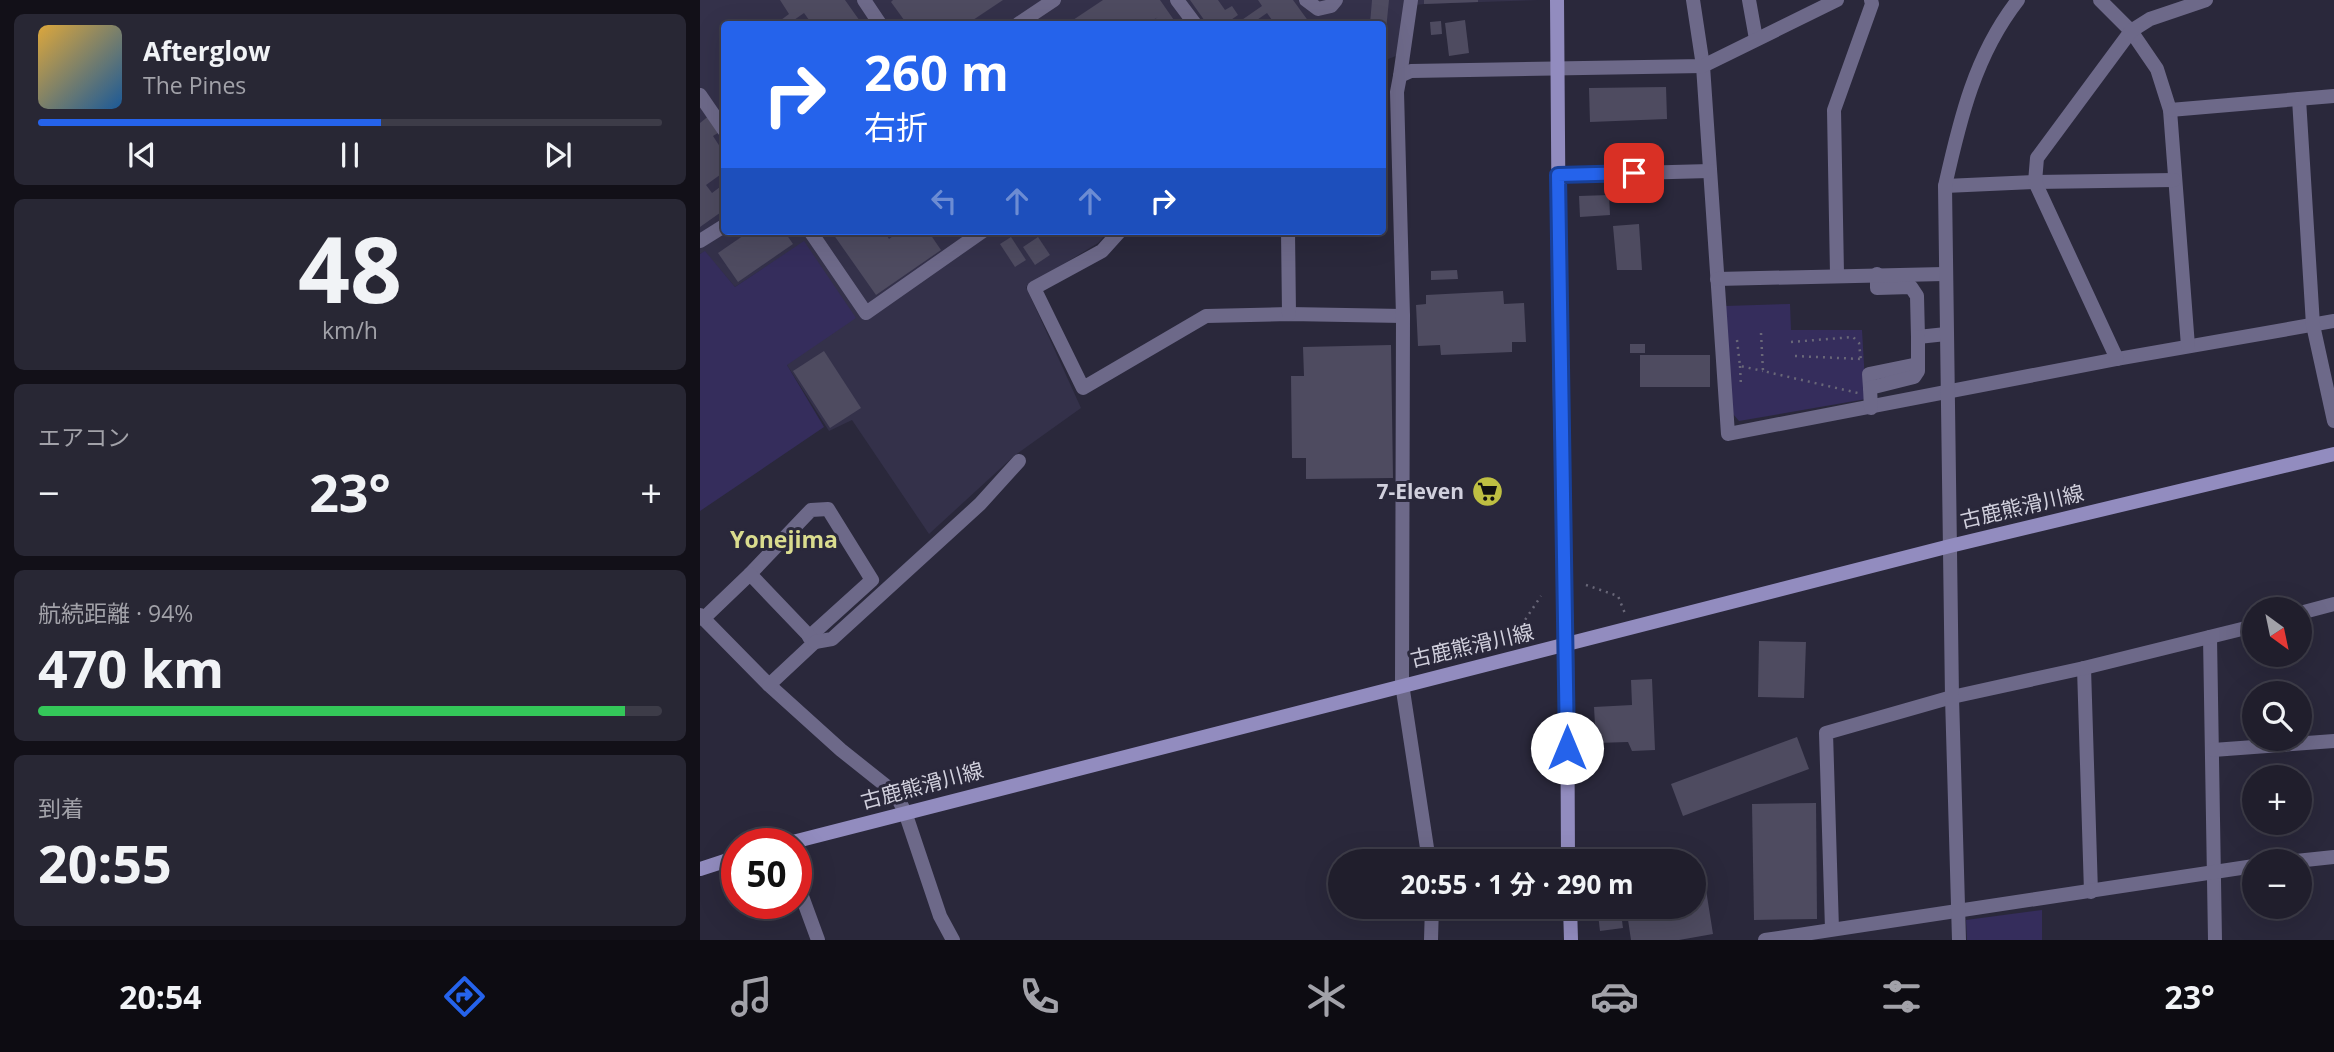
<!DOCTYPE html>
<html lang="ja">
<head>
<meta charset="utf-8">
<style>
	body { margin:0; font-family:"Open Sans","Noto Sans JP",sans-serif; background:#282734; color:#f1f3f6; height:100vh; display:flex; flex-direction:column; font-size:26px; white-space:nowrap }
	* { box-sizing:border-box; margin:0 }
	p { font-size:23px; color:#a2a2a9 }
	.icon { flex:none; width:38px; height:38px; fill:none; stroke:currentColor; stroke-width:2; stroke-linecap:round; stroke-linejoin:round }
	.map { position:relative; flex:1; overflow:hidden }
	.panel { display:flex; flex-direction:column; gap:14px; padding:14px; background:#121018; width:700px }
	.panel>* { flex:none }
	.hud { position:absolute; left:21px; top:21px; width:665px; height:214px; border-radius:7px; box-shadow:0 7px 28px #0002,0 0 0 2px #3d3c48; background:#2563eb; color:#fff; overflow:hidden }
	.needle { width:46px; rotate:147deg }
	.fabs { position:absolute; left:1542px; top:597px; display:grid; gap:14px }
	.fabs a { display:grid; place-items:center; width:70px; height:70px; border-radius:50%; background:#201e2c; box-shadow:0 7px 28px #0002,0 0 0 2px #3d3c48; font-size:35px }
	.speed { position:absolute; left:21px; top:828px; display:flex; gap:14px; font-size:35px; font-weight:700; text-align:center }
	.speed>* { display:grid; place-content:center; width:91px; height:91px; border-radius:50%; background:#201e2c; box-shadow:0 7px 28px #0002,0 0 0 2px #3d3c48; line-height:1 }
	.speed .limit { border:10px solid #d22; background:#fff; color:#111 }
	.pin { position:absolute; display:grid; place-items:center; width:60px; height:60px; color:#fff; margin:-30px; border-radius:14px; box-shadow:0 4px 10px #0006 }
	.me { position:absolute; width:77px; margin:-38px; rotate:0deg; stroke-linejoin:round; filter:drop-shadow(0 0 5px #0008) }
	.turn { display:flex; align-items:center; gap:24px; height:147px; padding:0 28px; font-size:32px }
	.turn .icon { width:91px; height:91px; stroke-width:2.5 }
	.turn b { display:block; font-size:49px; line-height:60px }
	.lanes { display:flex; align-items:center; height:66px; padding:0 28px; background:#0003; justify-content:center; gap:35px; direction:ltr }
	.lanes .off { opacity:.35 }
	.big { font-size:52px; font-weight:700; line-height:1.1 }
	.panel .tile { flex:1; display:flex; flex-direction:column; justify-content:center; gap:10px; min-width:0; padding:0 24px; border-radius:10px; background:#282734 }
	.panel .dial { align-items:center; gap:0 }
	.dial b { font-size:91px; line-height:1 }
	.song { display:flex; align-items:center; gap:21px }
	.cover { width:84px; height:84px; border-radius:10px; background:linear-gradient(135deg,hsl(40 70% 55%),hsl(210 70% 35%)) }
	.played { height:7px; border-radius:4px; background:linear-gradient(90deg,#2563eb 55%,#3d3c48 55%) }
	.keys { display:flex; justify-content:space-around; direction:ltr }
	.heat { display:flex; justify-content:space-between; align-items:center; font-size:38px; direction:ltr }
	.charge { height:10px; border-radius:5px; background:linear-gradient(90deg,#34c759 94%,#3d3c48 0) }
	.trip { position:absolute; left:628px; top:849px; width:378px; height:70px; border-radius:35px; background:#201e2c; box-shadow:0 7px 28px #0002,0 0 0 2px #3d3c48; font-weight:700; line-height:70px; text-align:center }
	.dock { display:flex; height:112px; justify-content:space-around; align-items:center; background:#0d0c12; color:#a2a2a9 }
	.dock .icon { width:49px; height:49px }
	.dock .current { color:#2563eb }
	.dock b { font-size:32px; color:#f1f3f6 }
	main { display:flex; flex:1; min-height:0 }
	.map>svg:first-child { display:block }
</style>
</head>
<body>
<main>
<section class="panel">
<div class="tile">
<div class="song"><i class="cover"></i><div><b>Afterglow</b><p>The Pines</p></div></div>
<div class="played"></div>
<div class="keys"><svg class="icon" aria-label="previous" viewBox="0 0 24 24"><path d="M18 5L8 12l10 7zM5 5v14"/></svg><svg class="icon" aria-label="pause" viewBox="0 0 24 24"><path d="M8 5v14M16 5v14"/></svg><svg class="icon" aria-label="next" viewBox="0 0 24 24"><path d="M6 5l10 7-10 7zM19 5v14"/></svg></div>
</div>
<div class="tile dial"><b>48</b><p>km/h</p></div>
<div class="tile"><p>エアコン</p>
<div class="heat"><a>−</a><b class="big">23°</b><a>+</a></div>
</div>
<div class="tile"><p>航続距離 · 94%</p><b class="big">470 km</b><div class="charge"></div></div>
<div class="tile"><p>到着</p><b class="big">20:55</b></div>
</section>
<div class="map">
<svg width="1634" height="940" viewBox="0 0 1634 940">
	<rect width="100%" height="100%" fill="#2a283b"/>
	<!-- built -->
	<path fill="#34314a" d="M0,0H839L724,4L708,6L701,54L683,61L682,24H24V231H409L398,243L326,287L381,408L314,456L229,534L152,420L129,431L87,365L104,242L35,287L5,252L0,254Z"/>
	<!-- green -->
	<g fill="#352d5c">
		<path d="M104,241L156,318L87,365L124,427L0,511V254L5,251L35,287Z"/>
		<path d="M1090,304L1091,330H1162L1166,399L1039,421L1033,414L1025,306Z"/>
		<path d="M1342,910V940H1267L1266,920Z"/>
	</g>
	<!-- building -->
	<g fill="#4e4b60">
		<path d="M80,0H145L162,24H112L104,13L94,20L97,24H85L81,20L89,14Z"/>
		<path d="M193,0H303L267,24H207L191,2Z"/>
		<path d="M403,0H460L476,23L448,24L458,17L446,24H367Z"/>
		<path d="M490,0H518L525,10L532,6L538,15L525,24H507Z"/>
		<path d="M558,0H593L609,22L605,24H575L567,13L554,22L555,24H536L562,6Z"/>
		<path d="M672,0H689L685,40L682,39V24H670Z"/>
		<path d="M724,0H778V2L724,4Z"/>
		<path d="M765,20L769,53L749,56L745,23Z"/>
		<path d="M741,21L742,34L731,35L730,22Z"/>
		<path d="M966,87L967,119L890,122L889,88Z"/>
		<path d="M10,115L21,131L13,136L24,153V172L6,185L12,193L24,184V210L0,227V123Z"/>
		<path d="M909,195L910,215L880,217L879,196Z"/>
		<path d="M939,224L942,270H917L913,226Z"/>
		<path d="M50,231H84L93,244L38,282L18,253Z"/>
		<path d="M131,231H184L189,239L200,231H228L241,250L176,295Z"/>
		<path d="M311,237L326,260L315,267L300,244Z"/>
		<path d="M338,237L350,255L335,265L323,247Z"/>
		<path d="M757,270L758,279L731,280V271Z"/>
		<path d="M803,291L804,304L824,303L826,342H812V352L741,355L740,345L718,346L716,305L726,304V295Z"/>
		<rect x="930" y="344" width="15" height="9"/>
		<path d="M691,345L693,478L606,479V458H592L591,376H604L603,347Z"/>
		<path d="M124,351L161,408L130,428L93,371Z"/>
		<rect x="940" y="355" width="70" height="32"/>
		<path d="M1059,641L1106,642L1104,698L1058,697Z"/>
		<path d="M952,679L955,750L932,751L928,742L896,743L894,707L932,705L931,680Z"/>
		<path d="M1097,737L1109,769L983,816L971,784Z"/>
		<path d="M1116,803L1117,919L1054,920L1052,804Z"/>
		<path d="M1004,877L1013,934L979,940H931L926,906H994V879Z"/>
		<path d="M897,906H920L923,928L900,931Z"/>
	</g>
	<g fill="none" stroke-linecap="round" stroke-linejoin="round">
		<!-- path -->
		<g stroke="#696778" stroke-width="2.5" stroke-dasharray="2 5" stroke-linecap="butt">
			<path d="M1061,333L1063,371L1158,393"/>
			<path d="M1037,340L1040,366L1063,371"/>
			<path d="M1091,342L1153,337L1159,343L1161,361"/>
			<path d="M1095,356L1161,359"/>
			<path d="M1040,366L1041,386"/>
			<path d="M886,585L918,596L926,616"/>
			<path d="M818,639L821,626L841,596"/>
		</g>
		<!-- minor -->
		<g stroke="#6d6989" stroke-width="14">
			<path d="M164,0L180,24"/>
			<path d="M477,0L495,24"/>
			<path d="M606,0L618,9L631,6L636,0"/>
			<path d="M993,0L1003,66L1028,434L1417,359L1634,321"/>
			<path d="M1049,0L1056,39"/>
			<path d="M1400,0L1431,31L1457,69L1470,110L1488,346"/>
			<path d="M318,24L354,0"/>
			<path d="M700,76L711,0"/>
			<path d="M0,95L24,130"/>
			<path d="M1599,99L1613,325L1634,421"/>
			<path d="M1470,110L1634,96"/>
			<path d="M858,175L1010,171"/>
			<path d="M1245,186L1335,182L1474,180"/>
			<path d="M110,231L166,313L283,231"/>
			<path d="M420,231L402,251L334,288L383,388L506,316L589,314L703,316"/>
			<path d="M588,231L589,314"/>
			<path d="M0,241L24,226"/>
			<path d="M1137,274L1134,110L1172,4L1171,0"/>
			<path d="M1177,274V288L1211,287L1217,296L1218,337L1246,334"/>
			<path d="M1017,279L1244,274"/>
			<path d="M1417,359L1335,182L1337,158L1431,31L1450,19L1506,0"/>
			<path d="M1170,388L1169,374L1218,364"/>
			<path d="M1171,408L1170,388L1214,377L1218,371V337"/>
			<path d="M50,574L111,510L128,509L172,580L109,637"/>
			<path d="M1600,613L1634,604"/>
			<path d="M0,615L69,685L141,750L195,793L205,812L240,916L253,940"/>
			<path d="M3,619L50,574L115,642L69,685"/>
			<path d="M1510,637L1515,940"/>
			<path d="M115,642L132,639L280,504L319,461"/>
			<path d="M1384,668L1391,892"/>
			<path d="M1513,750L1634,741"/>
			<path d="M729,861L702,684L703,316L697,92L700,76L711,71L1003,66L1137,0"/>
			<path d="M96,880L118,940"/>
			<path d="M1132,929L1126,733L1252,697L1384,668L1554,626"/>
			<path d="M731,940L732,906"/>
		</g>
		<!-- tertiary -->
		<g stroke="#6d6989" stroke-width="14">
			<path d="M1596,861L1634,857"/>
			<path d="M1065,940L1554,866"/>
			<path d="M1259,940L1252,697L1245,186C1260,119 1275,55 1318,0"/>
		</g>
		<!-- secondary -->
		<g stroke="#928cbf" stroke-width="14">
			<path d="M857,0L860,407L867,645L868,861"/>
			<path d="M85,844L1250,546L1634,454"/>
			<path d="M0,869L37,857"/>
			<path d="M870,906L871,940"/>
		</g>
	</g>
	<g fill="none" stroke-linecap="round" stroke-linejoin="round">
		<defs>
			<path id="route" d="M867,748L858,175L934,173"/>
		</defs>
		<!-- route casing -->
		<use href="#route" stroke="#184099" stroke-width="18"/>
		<!-- route -->
		<use href="#route" stroke="#2563eb" stroke-width="12"/>
	</g>
	<!-- icons -->
	<defs>
		<symbol id="supermarket-disc" viewBox="-11 -11 22 22"><circle r="9.5" fill="#bebf42" stroke="#2a283b"/><path d="M-6-5.5h2.5l.6 2H6L4.5 2H-2.5L-4.4-4H-6ZM-1.5 3.2a1.3 1.3 0 1 0 .1 0ZM3 3.2a1.3 1.3 0 1 0 .1 0Z" fill="#111"/></symbol>
	</defs>
	<g fill-rule="evenodd">
		<use href="#supermarket-disc" x="770" y="474" width="35" height="35"/>
	</g>
	<g text-anchor="middle" stroke-width="6" stroke-linejoin="round" paint-order="stroke">
		<!-- poi labels -->
		<g font-size="21" font-weight="bold" fill="#d1d0dd" stroke="#2a283b" text-anchor="end">
			<text x="764" y="499">7-Eleven</text>
		</g>
		<!-- street labels -->
		<g font-size="21" fill="#d1d0dd" stroke="#2a283b">
			<text transform="translate(1322 507) rotate(-13)" y="7">古鹿熊滑川線</text>
			<text transform="translate(772 646) rotate(-13)" y="7">古鹿熊滑川線</text>
			<text transform="translate(222 786) rotate(-15)" y="7">古鹿熊滑川線</text>
		</g>
		<!-- neighbourhood labels -->
		<g font-size="23" font-weight="bold" fill="#dadc8e" stroke="#2a283b">
			<text x="84" y="548">Yonejima</text>
		</g>
	</g>
</svg>
<div class="fabs">
<a><svg class="needle" viewBox="-14 -14 28 28"><path d="M0-13l5 13h-10z" fill="#e53935"/><path d="M0 13l5-13h-10z" fill="#a2a2a9"/></svg></a>
<a><svg class="icon" aria-label="search" viewBox="0 0 24 24"><circle cx="10" cy="10" r="6"/><path d="M15 15l6 6"/></svg></a>
<a>+</a>
<a>−</a>
</div>
<div class="speed"><div class="limit">50</div></div>
<div class="pin" style="left:934px;top:173px;background:#d93025"><svg class="icon" aria-label="arrive" viewBox="0 0 24 24"><path d="M6 21V4h12l-3 4 3 4H6"/></svg></div>
<svg class="me" style="left:867px;top:748px" viewBox="-20 -20 40 40"><circle r="19" fill="#fff"/><path d="M0-13L10 11 0 6-10 11z" fill="#2563eb"/></svg>
<div class="trip">20:55 · 1 分 · 290 m</div>
<div class="hud">
<div class="turn"><svg class="icon" aria-label="right" viewBox="0 0 24 24"><path d="M7 20v-9h11M14 6l5 5-5 5"/></svg><div><b>260 m</b>右折</div></div>
<div class="lanes"><svg class="icon off" aria-label="left" viewBox="0 0 24 24"><path d="M17 20v-9H6M10 6l-5 5 5 5"/></svg><svg class="icon off" aria-label="ahead" viewBox="0 0 24 24"><path d="M12 20V5M6 11l6-6 6 6"/></svg><svg class="icon off" aria-label="ahead" viewBox="0 0 24 24"><path d="M12 20V5M6 11l6-6 6 6"/></svg><svg class="icon" aria-label="right" viewBox="0 0 24 24"><path d="M7 20v-9h11M14 6l5 5-5 5"/></svg></div>
</div>
</div>
</main>
<nav class="dock">
<b>20:54</b>
<svg class="icon current" aria-label="directions" viewBox="0 0 24 24"><path d="M12 3l9 9-9 9-9-9zM9 14v-3h6M13 9l2 2-2 2"/></svg>
<svg class="icon" aria-label="music" viewBox="0 0 24 24"><path d="M9 18V5l10-2v13"/><circle cx="6" cy="18" r="3"/><circle cx="16" cy="16" r="3"/></svg>
<svg class="icon" aria-label="phone" viewBox="0 0 24 24"><path d="M5 4h4l2 5-3 2q2 4 5 5l2-3 5 2v4C11 20 4 13 5 4z"/></svg>
<svg class="icon" aria-label="climate" viewBox="0 0 24 24"><path d="M12 3v18M4 7l16 10M4 17L20 7"/></svg>
<svg class="icon" aria-label="car" viewBox="0 0 24 24"><path d="M5 17H2v-5l4-1 3-4h7l3 4 3 1v5h-3M9 17h6M6 11h13"/><circle cx="7" cy="17" r="2"/><circle cx="17" cy="17" r="2"/></svg>
<svg class="icon" aria-label="filters" viewBox="0 0 24 24"><path d="M4 7h16M4 17h16"/><circle cx="9" cy="7" r="2"/><circle cx="15" cy="17" r="2"/></svg>
<b>23°</b>
</nav>
</body>
</html>
